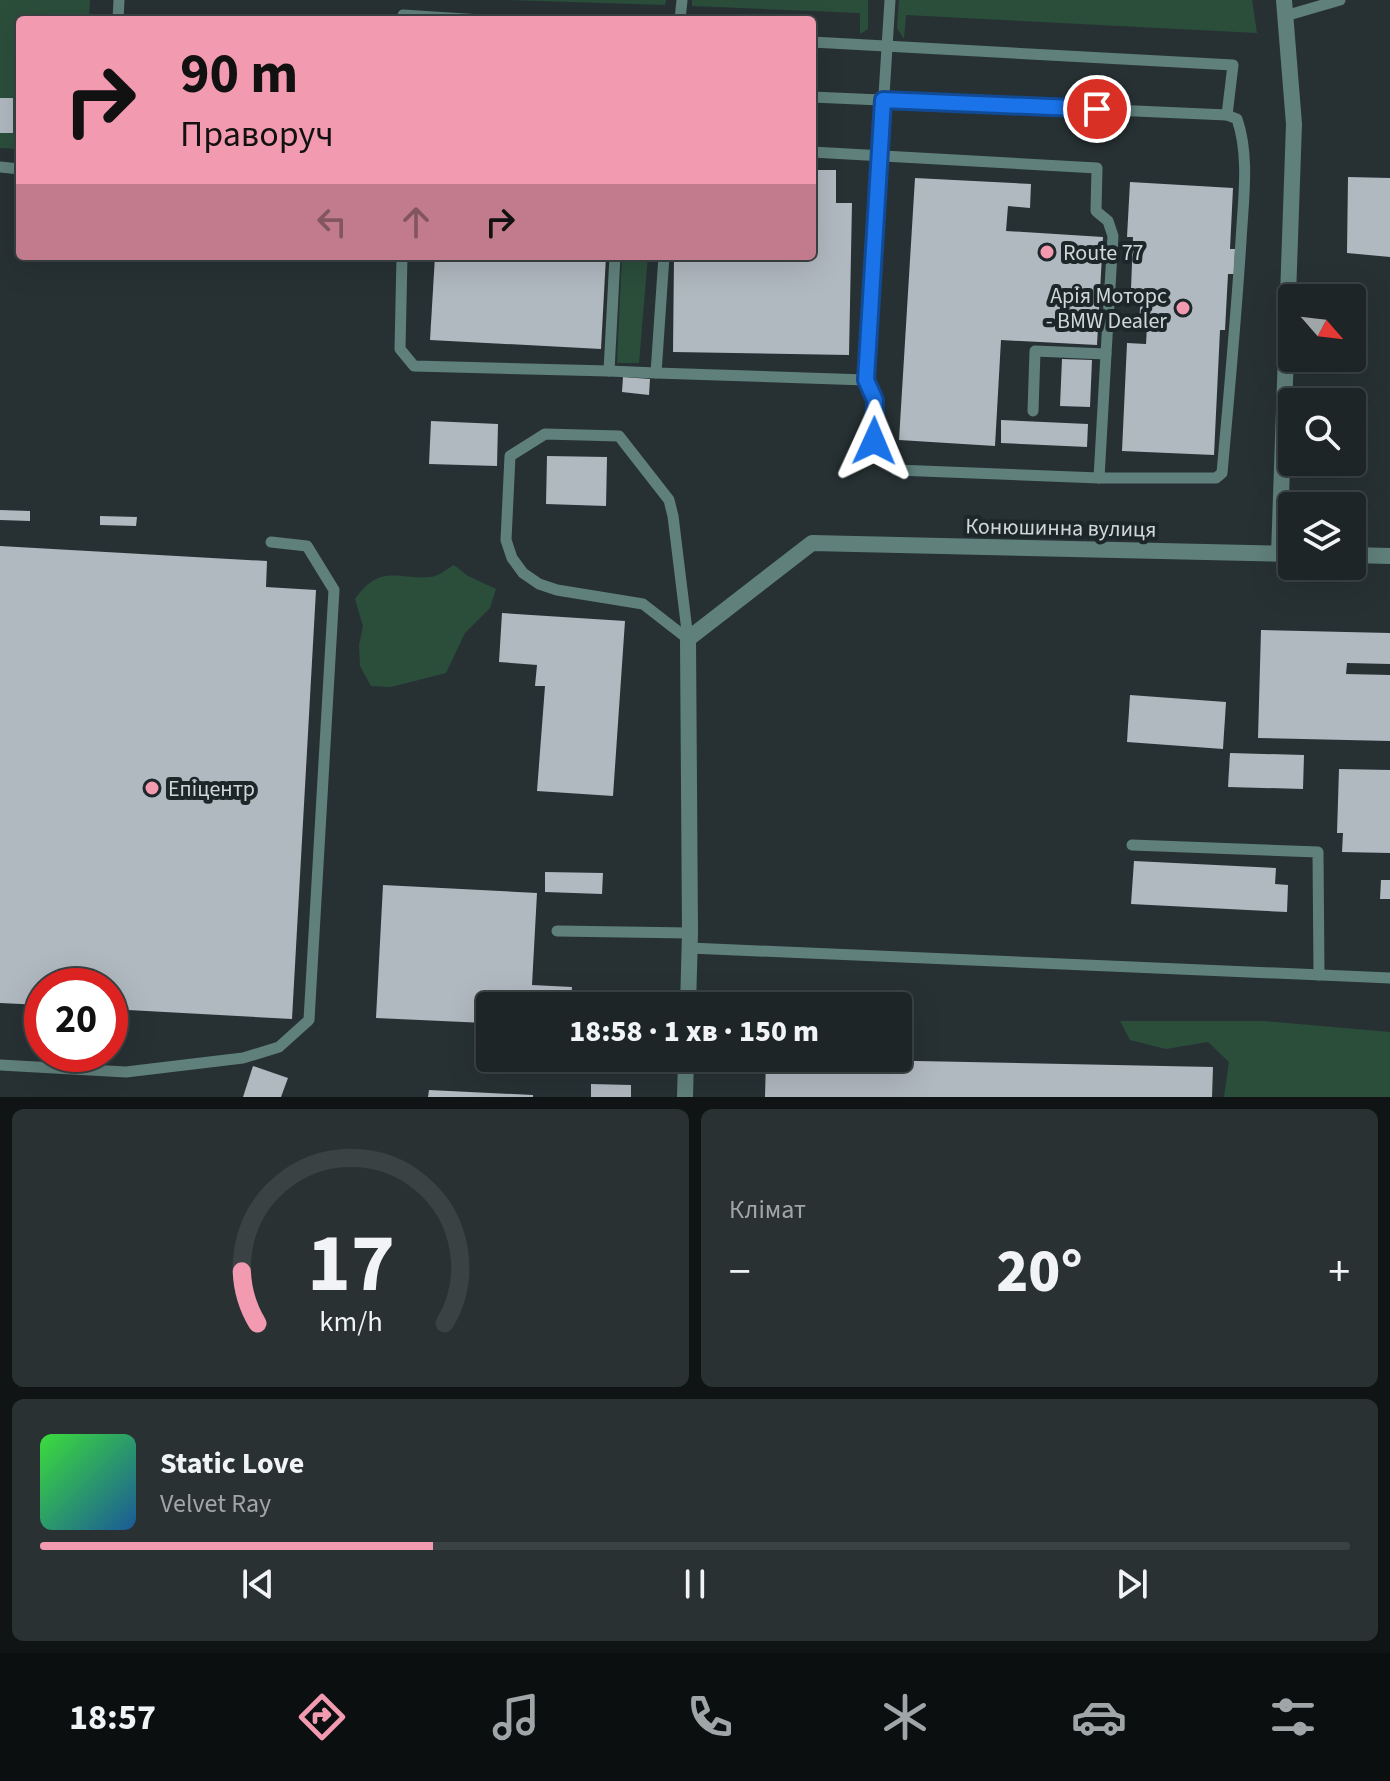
<!DOCTYPE html>
<html lang="uk">
<head>
<meta charset="utf-8">
<style>
	body { margin:0; font-family:"Source Sans 3",sans-serif; background:#2a3133; color:#f1f3f6; height:100vh; display:flex; flex-direction:column; font-size:30px; white-space:nowrap }
	* { box-sizing:border-box; margin:0 }
	p { font-size:26px; color:#a0a5a7 }
	.icon { flex:none; width:44px; height:44px; fill:none; stroke:currentColor; stroke-width:2; stroke-linecap:round; stroke-linejoin:round }
	.map { position:relative; height:1097px; overflow:hidden }
	.sheet { display:flex; flex-direction:column; gap:12px; padding:12px; background:#101415; flex:1 }
	.sheet>* { flex:none }
	.guide { position:absolute; left:16px; top:16px; width:800px; height:244px; border-radius:8px; box-shadow:0 8px 32px #0002,0 0 0 2px #3b4244; background:#f29aaf; color:#111; overflow:hidden }
	.needle { width:52px; rotate:118deg }
	.fabs { position:absolute; left:1278px; top:284px; display:grid; gap:16px }
	.fabs a { display:grid; place-items:center; width:88px; height:88px; border-radius:8px; background:#1d2527; box-shadow:0 8px 32px #0002,0 0 0 2px #3b4244; font-size:40px }
	.speed { position:absolute; left:24px; top:968px; display:flex; gap:16px; font-size:40px; font-weight:700; text-align:center }
	.speed>* { display:grid; place-content:center; width:104px; height:104px; border-radius:50%; background:#1d2527; box-shadow:0 8px 32px #0002,0 0 0 2px #3b4244; line-height:1 }
	.speed .limit { border:12px solid #d22; background:#fff; color:#111 }
	.pin { position:absolute; display:grid; place-items:center; width:68px; height:68px; color:#fff; margin:-34px; border:4px solid #fff; border-radius:50%; box-shadow:0 2px 8px #0007 }
	.me { position:absolute; width:88px; margin:-44px; rotate:1deg; stroke-linejoin:round; filter:drop-shadow(0 0 6px #0008) }
	.turn { display:flex; align-items:center; gap:28px; height:168px; padding:0 32px; font-size:36px }
	.turn .icon { width:104px; height:104px; stroke-width:2.5 }
	.turn b { display:block; font-size:56px; line-height:68px }
	.lanes { display:flex; align-items:center; height:76px; padding:0 32px; background:#0003; justify-content:center; gap:40px; direction:ltr }
	.lanes .off { opacity:.35 }
	.big { font-size:60px; font-weight:800; line-height:1.1 }
	.sheet .widget { flex:1; display:flex; flex-direction:column; justify-content:center; gap:12px; min-width:0; padding:0 28px; border-radius:12px; background:#2a3133 }
	.sheet .dial { align-items:center; gap:0 }
	.dial svg { height:208px; overflow:visible; fill:none; stroke:#3b4244; stroke-width:7; stroke-linecap:round; text-anchor:middle }
	.dial text { fill:#f1f3f6; stroke:none }
	.song { display:flex; align-items:center; gap:24px }
	.cover { width:96px; height:96px; border-radius:12px; background:linear-gradient(135deg,hsl(120 70% 55%),hsl(210 70% 35%)) }
	.played { height:8px; border-radius:4px; background:linear-gradient(90deg,#f29aaf 30%,#3b4244 30%) }
	.keys { display:flex; justify-content:space-around; direction:ltr }
	.heat { display:flex; justify-content:space-between; align-items:center; font-size:44px; direction:ltr }
	.sheet .tiles { flex:1; display:grid; gap:12px; grid-template-columns:1fr 1fr }
	.widget:last-child { grid-column:span 2 }
	.trip { position:absolute; left:476px; top:992px; width:436px; height:80px; border-radius:8px; background:#1d2527; box-shadow:0 8px 32px #0002,0 0 0 2px #3b4244; font-weight:800; line-height:80px; text-align:center }
	.menu { display:flex; height:128px; justify-content:space-around; align-items:center; background:#0c0f10; color:#a0a5a7 }
	.menu .icon { width:56px; height:56px }
	.menu .active { color:#f29aaf }
	.menu b { font-size:36px; color:#f1f3f6 }
	.map>svg:first-child { display:block }
</style>
</head>
<body>
<div class="map">
<svg width="1390" height="1097" viewBox="0 0 1390 1097">
	<rect width="100%" height="100%" fill="#273134"/>
	<!-- green -->
	<g fill="#2b4e3b">
		<path d="M0,0H90L89,20H20V149L0,148Z"/>
		<path d="M506,0H666L665,5Z"/>
		<path d="M692,0H868V29L860,34V13L692,6Z"/>
		<path d="M899,0H1252L1257,33L906,15L904,39L897,28Z"/>
		<path d="M622,256H648L639,363H617Z"/>
		<path d="M454,565L468,576L496,589L490,608L465,633L446,673L391,687L371,686L360,666L359,645L363,626L355,599C381,563 396,580 431,577C439,576 447,569 454,565Z"/>
		<path d="M1120,1021H1264L1390,1032V1097H1224L1229,1062L1208,1042L1166,1049L1130,1040Z"/>
	</g>
	<!-- building -->
	<g fill="#b0b8c0">
		<rect x="0" y="98" width="13" height="35"/>
		<path d="M812,170H836V203H852L849,355L673,352L674,256H812Z"/>
		<path d="M1348,177L1390,178V257L1347,253Z"/>
		<path d="M915,178L1031,184L1030,208L1008,206L1006,231L1103,237L1097,345L1001,340L995,446L899,440Z"/>
		<path d="M1130,182L1233,188L1230,249H1235L1234,274H1228L1225,330H1220L1214,455L1122,451L1127,343L1146,344L1147,326H1139L1141,290L1131,289L1133,237H1127Z"/>
		<path d="M435,256H606L601,349L430,340Z"/>
		<path d="M1062,359L1092,360L1090,407L1060,406Z"/>
		<path d="M623,377L650,379L649,395L622,392Z"/>
		<path d="M1001,420L1088,424L1087,447L1001,443Z"/>
		<path d="M431,421L498,424L497,466L429,464Z"/>
		<path d="M547,456L607,457L606,506L546,504Z"/>
		<path d="M0,510L30,511V521L0,520Z"/>
		<path d="M100,516L137,517L136,526L100,525Z"/>
		<path d="M0,546L267,561L266,587L316,590L292,1019L110,1009V986H42V1005L0,1003Z"/>
		<path d="M502,613L625,621L613,796L537,791L545,686H535L537,665L499,662Z"/>
		<path d="M1261,630L1390,633V664L1347,663L1346,674L1390,675V741L1258,738Z"/>
		<path d="M1130,695L1226,702L1223,749L1127,742Z"/>
		<path d="M1230,753L1304,755L1303,789L1228,787Z"/>
		<path d="M1339,769L1390,770V853L1342,852L1343,833H1337Z"/>
		<path d="M1134,861L1276,868L1275,884L1288,885L1287,912L1131,904Z"/>
		<path d="M545,872L603,873L602,894L545,892Z"/>
		<path d="M1381,880H1390V899H1380Z"/>
		<path d="M383,885L537,893L532,985L572,987L571,1006H490V1054H483L485,1023L376,1018Z"/>
		<path d="M766,1058L1213,1067L1212,1097H765Z"/>
		<path d="M253,1066L288,1078L281,1097H243Z"/>
		<path d="M591,1084L631,1085V1097H591Z"/>
		<path d="M429,1090L533,1095V1097H428Z"/>
	</g>
	<g fill="none" stroke-linecap="round" stroke-linejoin="round">
		<!-- service -->
		<g stroke="#60807c" stroke-width="11">
			<path d="M403,15L481,20"/>
			<path d="M1285,16L1340,0"/>
			<path d="M118,20L119,0"/>
			<path d="M680,20L682,0"/>
			<path d="M812,42L1233,65L1227,115"/>
			<path d="M812,97L1227,115L1237,119C1250,156 1243,202 1241,241C1236,319 1229,396 1222,473L1216,478H1099L896,470C861,441 883,431 874,398C873,392 869,386 866,380"/>
			<path d="M812,152L1097,168L1096,211L1108,221L1113,236L1106,354L1035,351L1033,411"/>
			<path d="M0,167L20,169"/>
			<path d="M402,256L400,349L414,366L609,371L615,256"/>
			<path d="M664,256L656,373L866,380L890,0"/>
			<path d="M609,371L656,373"/>
			<path d="M545,434L619,436L669,500L673,516L688,639L643,604L557,590L539,584L523,573L512,558L506,540L510,456Z"/>
			<path d="M1099,478L1106,354"/>
			<path d="M1132,845L1318,852L1319,975"/>
			<path d="M557,931L690,933"/>
			<path d="M690,948L1390,978"/>
			<path d="M0,1065L126,1072L243,1058L279,1047L309,1020L334,590L307,546L271,542"/>
		</g>
		<!-- minor -->
		<g stroke="#60807c" stroke-width="16">
			<path d="M1279,554L1294,124L1284,0"/>
			<path d="M1352,555L1390,556"/>
			<path d="M688,1006L690,933L688,639L812,543L1292,554"/>
			<path d="M685,1097L686,1058"/>
		</g>
	</g>
	<g fill="none" stroke-linecap="round" stroke-linejoin="round">
		<defs>
			<path id="route" d="M874,441L875,400L866,380L883,100L1097,109"/>
		</defs>
		<!-- route casing -->
		<use href="#route" stroke="#114b97" stroke-width="20"/>
		<!-- route -->
		<use href="#route" stroke="#1a73e8" stroke-width="14"/>
	</g>
	<!-- markers -->
	<g fill="#f29aaf" stroke="#1d272a" stroke-width="3">
		<circle cx="1047" cy="252" r="8"/>
		<circle cx="1183" cy="308" r="8"/>
		<circle cx="152" cy="788" r="8"/>
	</g>
	<g text-anchor="middle" stroke-width="8" stroke-linejoin="round" paint-order="stroke">
		<!-- poi labels -->
		<g font-size="22" fill="#d0d7d9" stroke="#1d272a" text-anchor="start">
			<text x="1063" y="260">Route 77</text>
			<text x="1167" y="303" text-anchor="end">Арія Моторс<tspan x="1167" dy="25">- BMW Dealer</tspan></text>
			<text x="168" y="796">Епіцентр</text>
		</g>
		<!-- street labels -->
		<g font-size="22" fill="#d0d7d9" stroke="#1d272a">
			<text transform="translate(1061 527) rotate(1)" y="8">Конюшинна вулиця</text>
		</g>
	</g>
</svg>
<div class="fabs">
<a><svg class="needle" viewBox="-14 -14 28 28"><path d="M0-13l5 13h-10z" fill="#e53935"/><path d="M0 13l5-13h-10z" fill="#a0a5a7"/></svg></a>
<a><svg class="icon" aria-label="search" viewBox="0 0 24 24"><circle cx="10" cy="10" r="6"/><path d="M15 15l6 6"/></svg></a>
<a><svg class="icon" aria-label="layers" viewBox="0 0 24 24"><path d="M12 4l9 5-9 5-9-5zM3 14l9 5 9-5"/></svg></a>
</div>
<div class="speed"><div class="limit">20</div></div>
<div class="pin" style="left:1097px;top:109px;background:#d93025"><svg class="icon" aria-label="arrive" viewBox="0 0 24 24"><path d="M6 21V4h12l-3 4 3 4H6"/></svg></div>
<svg class="me" style="left:874px;top:441px" viewBox="-20 -20 40 40"><path d="M0-17L14 15 0 8-14 15z" fill="#1a73e8" stroke="#fff" stroke-width="4"/></svg>
<div class="trip">18:58 · 1 хв · 150 m</div>
<div class="guide">
<div class="turn"><svg class="icon" aria-label="right" viewBox="0 0 24 24"><path d="M7 20v-9h11M14 6l5 5-5 5"/></svg><div><b>90 m</b>Праворуч</div></div>
<div class="lanes"><svg class="icon off" aria-label="left" viewBox="0 0 24 24"><path d="M17 20v-9H6M10 6l-5 5 5 5"/></svg><svg class="icon off" aria-label="ahead" viewBox="0 0 24 24"><path d="M12 20V5M6 11l6-6 6 6"/></svg><svg class="icon" aria-label="right" viewBox="0 0 24 24"><path d="M7 20v-9h11M14 6l5 5-5 5"/></svg></div>
</div>
</div>
<section class="sheet">
<div class="tiles">
<div class="widget dial"><svg viewBox="0 0 100 80">
<path d="M14 69A42 42 0 1 1 86 69"/>
<path d="M14 69A42 42 0 0 1 8 49" stroke="#f29aaf"/>
<text x="50" y="56" font-size="32" font-weight="700">17</text>
<text x="50" y="72" font-size="11">km/h</text>
</svg></div>
<div class="widget"><p>Клімат</p>
<div class="heat"><a>−</a><b class="big">20°</b><a>+</a></div>
</div>
<div class="widget">
<div class="song"><i class="cover"></i><div><b>Static Love</b><p>Velvet Ray</p></div></div>
<div class="played"></div>
<div class="keys"><svg class="icon" aria-label="previous" viewBox="0 0 24 24"><path d="M18 5L8 12l10 7zM5 5v14"/></svg><svg class="icon" aria-label="pause" viewBox="0 0 24 24"><path d="M8 5v14M16 5v14"/></svg><svg class="icon" aria-label="next" viewBox="0 0 24 24"><path d="M6 5l10 7-10 7zM19 5v14"/></svg></div>
</div>
</div>
</section>
<nav class="menu">
<b>18:57</b>
<svg class="icon active" aria-label="directions" viewBox="0 0 24 24"><path d="M12 3l9 9-9 9-9-9zM9 14v-3h6M13 9l2 2-2 2"/></svg>
<svg class="icon" aria-label="music" viewBox="0 0 24 24"><path d="M9 18V5l10-2v13"/><circle cx="6" cy="18" r="3"/><circle cx="16" cy="16" r="3"/></svg>
<svg class="icon" aria-label="phone" viewBox="0 0 24 24"><path d="M5 4h4l2 5-3 2q2 4 5 5l2-3 5 2v4C11 20 4 13 5 4z"/></svg>
<svg class="icon" aria-label="climate" viewBox="0 0 24 24"><path d="M12 3v18M4 7l16 10M4 17L20 7"/></svg>
<svg class="icon" aria-label="car" viewBox="0 0 24 24"><path d="M5 17H2v-5l4-1 3-4h7l3 4 3 1v5h-3M9 17h6M6 11h13"/><circle cx="7" cy="17" r="2"/><circle cx="17" cy="17" r="2"/></svg>
<svg class="icon" aria-label="filters" viewBox="0 0 24 24"><path d="M4 7h16M4 17h16"/><circle cx="9" cy="7" r="2"/><circle cx="15" cy="17" r="2"/></svg>
</nav>
</body>
</html>
